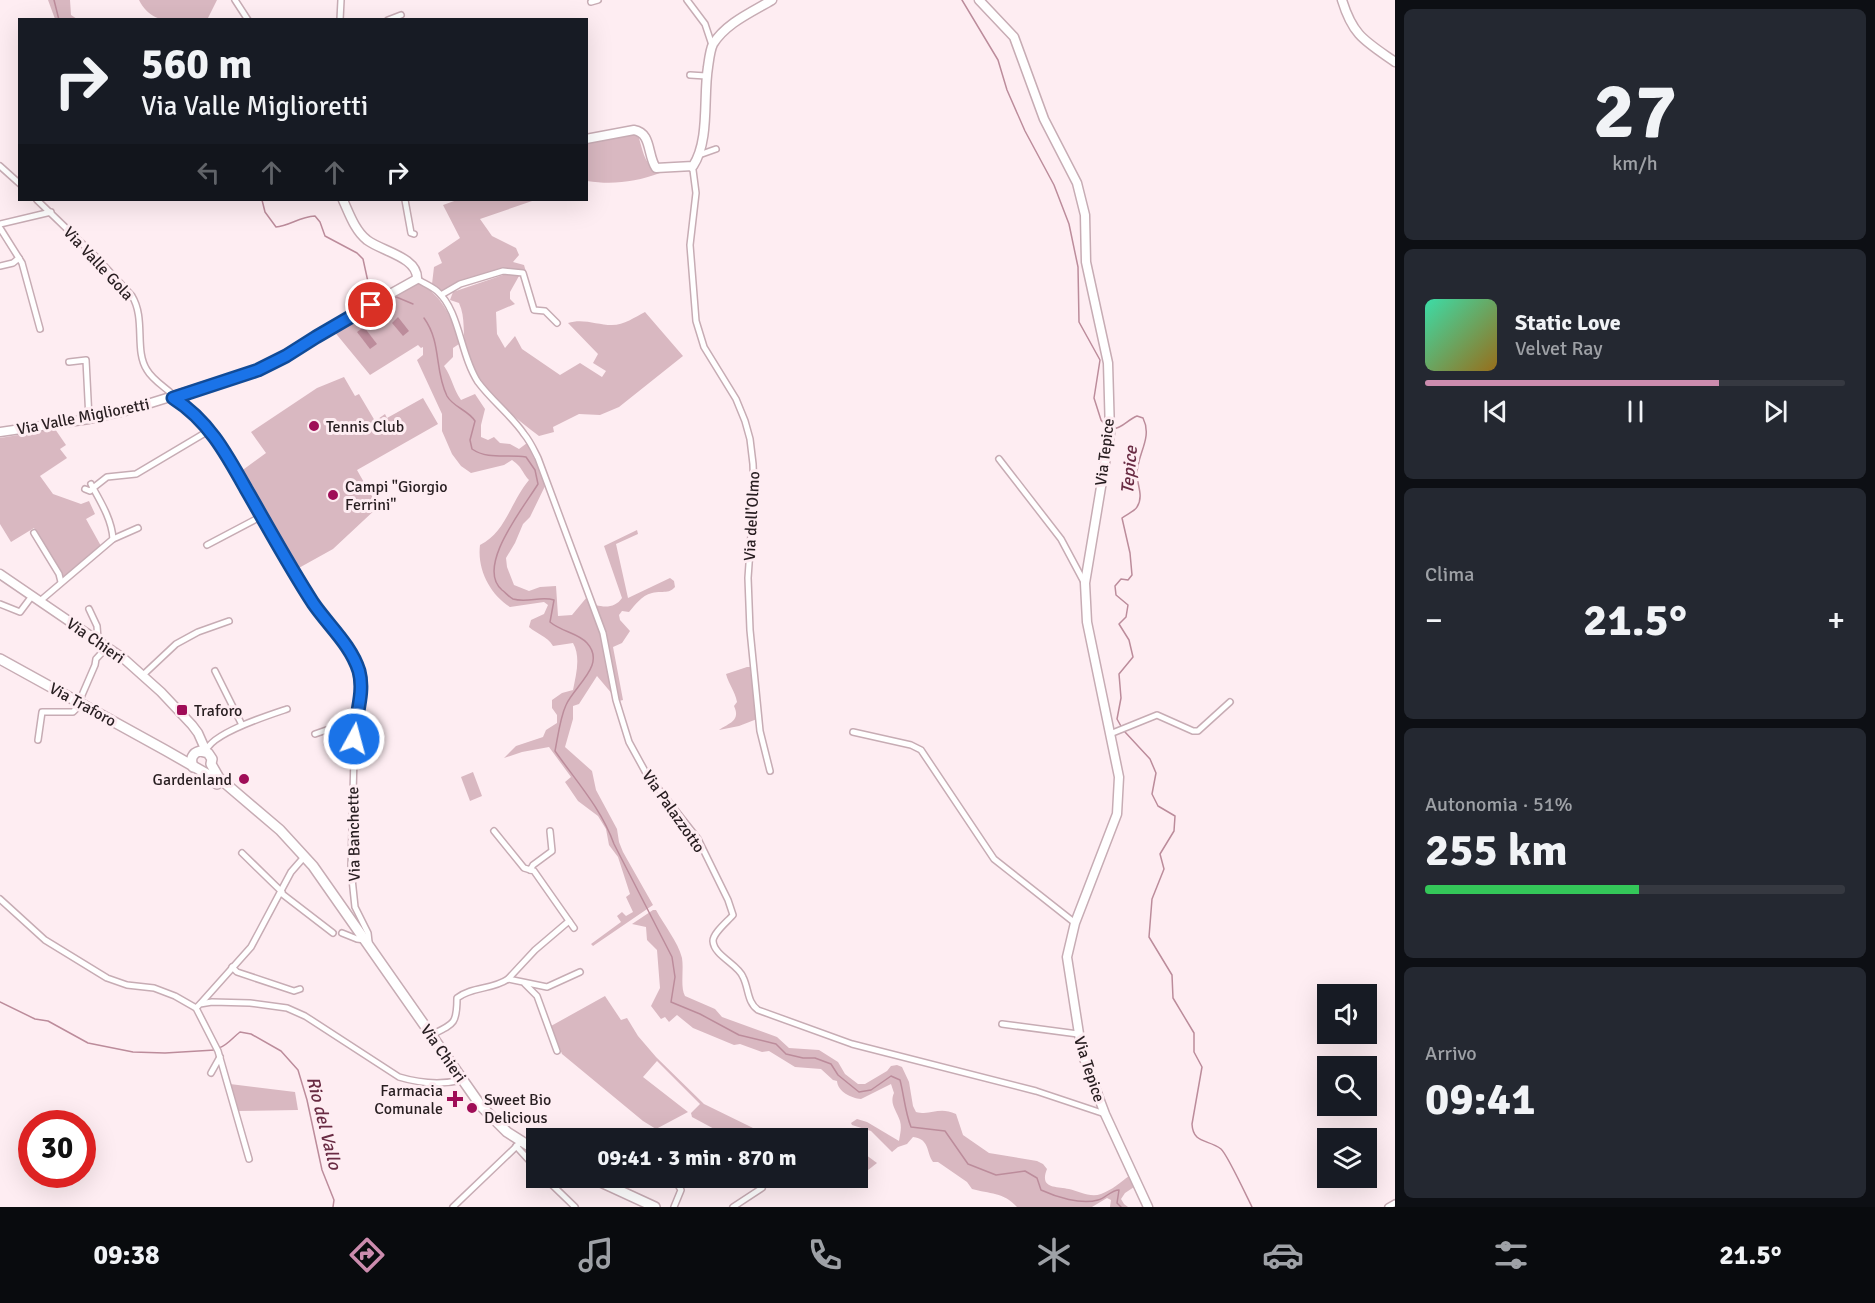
<!DOCTYPE html>
<html lang="it">
<head>
<meta charset="utf-8">
<style>
	body { margin:0; font-family:Signika,sans-serif; background:#242831; color:#f1f3f6; height:100vh; display:flex; flex-direction:column; font-size:22px; white-space:nowrap }
	* { box-sizing:border-box; margin:0 }
	p { font-size:20px; color:#9ea1a6 }
	.icon { flex:none; width:33px; height:33px; fill:none; stroke:currentColor; stroke-width:2; stroke-linecap:round; stroke-linejoin:round }
	.map { position:relative; flex:1; overflow:hidden }
	.drawer { display:flex; flex-direction:column; gap:9px; padding:9px; background:#0d0f14; width:480px }
	.drawer>* { flex:none }
	.guide { position:absolute; left:18px; top:18px; width:570px; height:183px; border-radius:0px; box-shadow:0 6px 24px #0002; background:#171b24; color:#f1f3f6; overflow:hidden }
	.controls { position:absolute; left:1317px; top:984px; display:grid; gap:12px }
	.controls a { display:grid; place-items:center; width:60px; height:60px; border-radius:0px; background:#171b24; box-shadow:0 6px 24px #0002; font-size:30px }
	.speed { position:absolute; left:18px; top:1110px; display:flex; gap:12px; font-size:30px; font-weight:700; text-align:center }
	.speed>* { display:grid; place-content:center; width:78px; height:78px; border-radius:50%; background:#171b24; box-shadow:0 6px 24px #0002; line-height:1 }
	.speed .limit { border:9px solid #d22; background:#fff; color:#111 }
	.pin { position:absolute; display:grid; place-items:center; width:51px; height:51px; color:#fff; margin:-26px; border:3px solid #fff; border-radius:50%; box-shadow:0 2px 6px #0007 }
	.me { position:absolute; width:66px; margin:-33px; rotate:7deg; stroke-linejoin:round; filter:drop-shadow(0 0 4px #0008) }
	.turn { display:flex; align-items:center; gap:21px; height:126px; padding:0 24px; font-size:27px }
	.turn .icon { width:78px; height:78px; stroke-width:2.5 }
	.turn b { display:block; font-size:42px; line-height:51px }
	.lanes { display:flex; align-items:center; height:57px; padding:0 24px; background:#0003; justify-content:center; gap:30px; direction:ltr }
	.lanes .off { opacity:.35 }
	.big { font-size:45px; font-weight:700; line-height:1.1 }
	.drawer .card { flex:1; display:flex; flex-direction:column; justify-content:center; gap:9px; min-width:0; padding:0 21px; border-radius:9px; background:#242831 }
	.drawer .dial { align-items:center; gap:0 }
	.dial b { font-size:78px; line-height:1 }
	.song { display:flex; align-items:center; gap:18px }
	.cover { width:72px; height:72px; border-radius:9px; background:linear-gradient(135deg,hsl(160 70% 55%),hsl(40 70% 35%)) }
	.played { height:6px; border-radius:3px; background:linear-gradient(90deg,#cc8cae 70%,#363941 70%) }
	.keys { display:flex; justify-content:space-around; direction:ltr }
	.heat { display:flex; justify-content:space-between; align-items:center; font-size:33px; direction:ltr }
	.charge { height:9px; border-radius:4px; background:linear-gradient(90deg,#34c759 51%,#363941 0) }
	.trip { position:absolute; left:526px; top:1128px; width:342px; height:60px; border-radius:0px; background:#171b24; box-shadow:0 6px 24px #0002; font-weight:700; line-height:60px; text-align:center }
	.tabs { display:flex; height:96px; justify-content:space-around; align-items:center; background:#090b0e; color:#9ea1a6 }
	.tabs .icon { width:42px; height:42px }
	.tabs .on { color:#cc8cae }
	.tabs b { font-size:27px; color:#f1f3f6 }
	main { display:flex; flex:1; min-height:0 }
	.map>svg:first-child { display:block }
</style>
</head>
<body>
<main>
<div class="map">
<svg width="1395" height="1207" viewBox="0 0 1395 1207">
	<rect width="100%" height="100%" fill="#feedf2"/>
	<!-- green -->
	<g fill="#d9b8c1">
		<path d="M48,0H70L71,15L77,19H55Z"/>
		<path d="M139,0H217L207,20C180,20 153,28 139,0Z"/>
		<path d="M626,135H638C643,150 644,166 660,173C635,182 613,185 587,181V142Z"/>
		<path d="M457,200H535L480,219L492,236L516,248L519,255L513,262L524,265L526,272L503,269L443,292L432,284L434,267L442,263L438,253L460,238L443,205Z"/>
		<path d="M506,274L519,276L510,292V299L515,304L496,312L497,334L505,348L515,336L522,349L560,375L580,363L602,377L606,371L593,363L598,354L568,323C583,318 597,325 612,325C624,325 635,317 645,312L683,356L619,407L600,415L579,414L553,427L554,432L539,436C506,411 479,389 466,348C462,333 466,318 459,303L450,300L453,292Z"/>
		<path d="M418,283C443,295 452,318 459,344L453,348V357L444,366C452,377 453,389 461,400L475,394L485,409L481,425V437L488,440L494,437L500,443L510,444L519,449L527,443L546,484L530,517L523,524L515,543L506,558L507,567L514,585L529,591L540,587L556,586L558,616L572,615L587,597L601,634L613,695L597,676L579,704L573,706V719L565,747L592,771L596,790L617,829L619,842L623,852L653,905L593,946L591,944L621,922L617,916L622,912L626,916L633,912L626,897L630,894L618,857L609,845L606,829L598,816L578,801L565,782L571,777L549,747L522,752L504,758L516,746L543,737L546,730L557,723V715L552,708V700L562,693L573,690C576,675 581,657 573,643L553,646C547,636 537,634 529,627L531,620L544,614L548,605L544,602L510,607C490,594 477,570 480,545C506,532 511,501 529,480C521,471 523,468 512,460L504,465L471,473L461,466L452,454L442,431V414L417,360L423,355V347L421,348L418,345L370,375L333,330Z"/>
		<path d="M344,377L355,396L359,394L375,421L385,414L387,418L423,398L438,424L357,470L378,507L333,549L297,569L286,545L283,546L240,472L266,453L251,432L317,388Z"/>
		<path d="M55,429L66,445L60,449L67,458L40,476L53,494L81,504L89,501L95,514L86,519L101,546L64,577L34,528L11,542L0,524V438Z"/>
		<path d="M637,530L638,534L616,544L628,598L670,578L674,581L675,587C668,595 661,590 652,593C641,596 636,604 629,612L622,611L619,615L620,620L630,631L622,643L613,647L623,700L619,701L606,632L596,605C606,608 616,607 622,598L604,546Z"/>
		<path d="M747,667H750L757,719L739,726L719,730C729,723 741,721 734,706L737,702C735,691 729,685 726,674Z"/>
		<path d="M473,772L482,796L470,801L461,777Z"/>
		<path d="M653,910H656C664,925 678,942 682,958C684,970 680,987 685,996L715,1009L722,1017L777,1037L789,1048L819,1050L838,1062L845,1074L858,1084H865L887,1071L891,1066L897,1065L902,1067L909,1082L913,1106L916,1112C932,1116 938,1106 956,1114L963,1135L989,1153L1037,1161L1043,1164L1047,1169C1039,1189 1056,1186 1069,1189C1079,1191 1090,1198 1101,1194C1112,1190 1121,1182 1129,1176L1134,1187L1125,1193L1121,1199L1124,1204L1128,1207H1110L1111,1200L1107,1198L1092,1207H1017C1004,1192 989,1194 972,1189L967,1182L938,1162H933C926,1152 930,1139 913,1137L907,1144L898,1147L892,1152L871,1131L852,1125L851,1123L857,1119L867,1122L899,1141C900,1134 902,1128 900,1121C897,1111 889,1104 894,1093L891,1084L861,1099C851,1098 838,1092 837,1081L833,1080L821,1069L795,1067L769,1051L762,1052L740,1044L734,1045L693,1028L677,1015L669,1022L665,1017L661,1019L651,1006L660,988L657,950L647,940L646,927L632,924Z"/>
		<path d="M605,996L621,1020L627,1018L638,1036L656,1057L704,1104L751,1127L757,1130L760,1138H762L758,1128L786,1129L795,1128L798,1132L796,1135L771,1134L764,1138H731L692,1117L691,1113L700,1104L657,1061L643,1077L688,1112L656,1129L643,1121L562,1054L551,1026Z"/>
		<path d="M230,1084L295,1092L298,1110L238,1111Z"/>
		<path d="M862,1152L877,1163L863,1174H858V1156Z"/>
	</g>
	<!-- water -->
	<g fill="#bc8c9b">
		<path d="M398,317L409,331L403,336L392,323Z"/>
		<path d="M364,327L377,344L370,349L357,332Z"/>
	</g>
	<g fill="none" stroke-linecap="round" stroke-linejoin="round">
		<!-- stream -->
		<g stroke="#bc8c9b" stroke-width="1.5">
			<path d="M54,0L59,20"/>
			<path d="M962,0L998,60L1007,90L1025,131L1054,185L1069,224L1078,267L1079,322L1100,360L1094,398L1101,420L1106,426"/>
			<path d="M262,200L265,212L276,227C289,226 299,217 315,216L320,222L325,236L357,253L363,259L370,291L384,294"/>
			<path d="M394,296L413,304"/>
			<path d="M424,318C442,343 434,370 447,396C453,407 468,410 475,421L470,440L472,449C488,460 507,454 526,457L535,470L538,484C524,507 475,567 502,590C506,593 509,597 513,599C527,603 541,596 554,600L550,622C562,632 578,633 587,643C607,665 574,686 566,705C560,718 558,736 555,751C576,781 601,808 614,844L672,957L675,977L671,1002L700,1014L739,1035L776,1044L786,1054L803,1058H815L831,1064L838,1075L859,1092L871,1090L891,1076L900,1080C904,1095 905,1112 911,1127L945,1131L968,1164L996,1175L1025,1171L1037,1178L1041,1190C1056,1197 1081,1205 1098,1200C1106,1198 1111,1190 1119,1190L1117,1203L1121,1207"/>
			<path d="M1113,429C1123,428 1127,420 1137,416L1143,418C1153,438 1137,454 1137,474C1137,485 1144,496 1137,507C1135,511 1127,514 1122,518L1130,553L1132,575L1128,580L1121,579L1115,586L1116,595L1128,605L1126,617L1119,624L1129,640L1133,657L1119,674L1121,698L1117,719L1122,728"/>
			<path d="M1125,732L1150,759L1156,773L1152,794L1158,806L1175,816L1174,831L1160,854L1164,869L1152,899L1149,937L1172,975L1173,998L1194,1033V1052L1202,1067L1192,1124C1193,1144 1208,1139 1221,1149C1227,1154 1247,1197 1252,1207"/>
			<path d="M0,1002L35,1019L48,1021L88,1043L133,1052L165,1053L215,1050"/>
			<path d="M219,1048C228,1045 232,1038 240,1032L251,1034L281,1051L298,1070L307,1100L322,1170L334,1200L333,1207"/>
		</g>
		<defs>
			<g id="street">
				<path d="M235,0L248,20"/>
				<path d="M687,0L705,24L712,45"/>
				<path d="M591,2L598,0"/>
				<path d="M340,20L341,0"/>
				<path d="M388,20L401,15"/>
				<path d="M690,75L706,76"/>
				<path d="M699,155L716,149"/>
				<path d="M0,166L20,184"/>
				<path d="M690,167L693,170L696,193L690,245L696,321L704,347L736,399L745,421L750,439L753,464L754,493L748,578L750,630L760,731L770,771"/>
				<path d="M37,200L96,257L132,296C146,319 134,350 147,370C152,379 163,386 171,393C175,401 184,404 190,409C199,417 207,426 214,435L295,573L314,604L348,650L359,671L362,690L355,720L351,869L355,907L368,933L369,942"/>
				<path d="M405,200L411,233L414,234"/>
				<path d="M0,224L51,212"/>
				<path d="M0,228L22,263L40,329"/>
				<path d="M0,266L13,263L19,258"/>
				<path d="M417,279C423,283 431,286 437,291C460,311 460,355 478,382C492,401 511,415 524,434C530,441 534,450 538,458L603,633L616,700L629,742L646,773L698,839L728,900L733,915C728,921 713,933 713,941C714,956 738,964 743,977C749,989 747,1002 758,1010L852,1044L1036,1091L1105,1114"/>
				<path d="M441,295L460,284L503,271L523,273L534,310L545,311L557,323"/>
				<path d="M69,362L86,360L89,419"/>
				<path d="M999,459L1061,539L1084,582"/>
				<path d="M85,489L90,491L93,488L91,484"/>
				<path d="M34,533L59,574L61,582"/>
				<path d="M113,539L138,528"/>
				<path d="M207,545L262,516"/>
				<path d="M40,601L113,539C112,521 102,504 93,488L107,477L136,474L210,430"/>
				<path d="M0,604L20,612L32,596"/>
				<path d="M89,609L97,626L98,639"/>
				<path d="M215,671L242,725"/>
				<path d="M143,675L176,644L198,632L229,621"/>
				<path d="M853,732L911,745L921,750L994,859L1075,923"/>
				<path d="M315,734L355,720"/>
				<path d="M1110,734L1157,715L1193,731H1198L1230,702"/>
				<path d="M38,740L42,712H73L76,709L95,665L96,659L108,646"/>
				<path d="M206,751C212,733 269,715 287,709"/>
				<path d="M494,831L524,868L534,871L574,928"/>
				<path d="M242,853L282,892"/>
				<path d="M530,870L533,865L552,851L550,831"/>
				<path d="M281,893L333,933"/>
				<path d="M0,899L45,940L107,978L127,985L154,988L175,996L196,1008L218,1051L249,1159"/>
				<path d="M342,933L357,939L365,940"/>
				<path d="M232,967L237,972L294,991L300,989"/>
				<path d="M508,979L535,950L569,921"/>
				<path d="M525,984L537,996L557,1051"/>
				<path d="M201,1003L251,947L291,872L305,856"/>
				<path d="M196,1008L200,1004L212,1002L250,1003L287,1008L305,1016L399,1077C419,1083 441,1085 462,1080"/>
				<path d="M1002,1024L1078,1034"/>
				<path d="M431,1035C454,1024 457,1024 457,998C473,986 492,990 508,979L547,987L580,972"/>
				<path d="M211,1073L220,1057"/>
				<path d="M516,1146L537,1169"/>
				<path d="M545,1178L575,1207"/>
				<path d="M453,1207L521,1142"/>
				<path d="M674,1207L681,1190L674,1178"/>
				<path d="M733,1207L762,1188L754,1178"/>
				<path d="M1388,1207L1395,1203"/>
			</g>
			<g id="secondary">
				<path d="M979,0L1014,37L1044,119L1077,183L1085,215L1086,262L1108,363L1110,433L1085,583L1087,622L1119,777L1117,814L1075,923L1067,957L1082,1053L1105,1114L1148,1207"/>
				<path d="M1342,0C1353,36 1365,41 1395,62"/>
				<path d="M586,139L634,130C652,133 647,155 656,168L693,166C710,140 703,97 708,67C709,60 710,50 713,44C726,23 752,12 772,0"/>
				<path d="M0,432L89,419L125,411L257,370L287,356L340,322L417,279C418,257 381,251 367,240C355,231 349,213 343,200"/>
				<path d="M0,574L123,658L161,692L192,725L198,733L206,751"/>
			</g>
			<g id="primary">
				<path d="M0,659L165,750L207,774L217,784"/>
				<path d="M193,767C190,759 192,753 200,751L208,753L212,759L211,764L219,778L280,830L313,866L481,1106L507,1132L537,1151"/>
				<path d="M592,1178L655,1207"/>
			</g>
		</defs>
		<!-- street casing -->
		<use href="#street" stroke="#c7acb4" stroke-width="8"/>
		<!-- secondary casing -->
		<use href="#secondary" stroke="#c7acb4" stroke-width="11"/>
		<!-- primary casing -->
		<use href="#primary" stroke="#c7acb4" stroke-width="12"/>
		<!-- street -->
		<use href="#street" stroke="#fff" stroke-width="5"/>
		<!-- secondary -->
		<use href="#secondary" stroke="#fff" stroke-width="8"/>
		<!-- primary -->
		<use href="#primary" stroke="#fff" stroke-width="9"/>
	</g>
	<g fill="none" stroke-linecap="round" stroke-linejoin="round">
		<defs>
			<path id="route" d="M354,739C355,716 365,693 359,671C351,645 328,625 313,603C289,566 268,527 246,489C226,453 208,420 173,398L258,370L286,356L316,337L371,305"/>
		</defs>
		<!-- route casing -->
		<use href="#route" stroke="#114b97" stroke-width="15"/>
		<!-- route -->
		<use href="#route" stroke="#1a73e8" stroke-width="10"/>
	</g>
	<!-- markers -->
	<g fill="#9f0d57" stroke="#feedf2" stroke-width="2">
		<circle cx="314" cy="426" r="6"/>
		<circle cx="333" cy="495" r="6"/>
		<rect x="176" y="704" width="12" height="12" rx="3"/>
		<circle cx="244" cy="779" r="6"/>
		<path d="M452 1090h6v6h6v6h-6v6h-6v-6h-6v-6h6z"/>
		<circle cx="472" cy="1108" r="6"/>
	</g>
	<g text-anchor="middle" stroke-width="6" stroke-linejoin="round" paint-order="stroke">
		<!-- street labels -->
		<g font-size="16" fill="#281e21" stroke="#feedf2">
			<text transform="translate(99 263) rotate(47)" y="6">Via Valle Gola</text>
			<text transform="translate(83 416) rotate(-11)" y="6">Via Valle Miglioretti</text>
			<text transform="translate(1104 452) rotate(-83)" y="6">Via Tepice</text>
			<text transform="translate(751 516) rotate(-87)" y="6">Via dell'Olmo</text>
			<text transform="translate(96 640) rotate(35)" y="6">Via Chieri</text>
			<text transform="translate(83 704) rotate(29)" y="6">Via Traforo</text>
			<text transform="translate(674 811) rotate(55)" y="6">Via Palazzotto</text>
			<text transform="translate(353 834) rotate(-91)" y="6">Via Banchette</text>
			<text transform="translate(444 1053) rotate(55)" y="6">Via Chieri</text>
			<text transform="translate(1090 1069) rotate(72)" y="6">Via Tepice</text>
		</g>
		<!-- poi labels -->
		<g font-size="16" fill="#281e21" stroke="#feedf2" text-anchor="start">
			<text x="326" y="432">Tennis Club</text>
			<text x="345" y="492">Campi "Giorgio<tspan x="345" dy="18">Ferrini"</tspan></text>
			<text x="194" y="716">Traforo</text>
			<text x="232" y="785" text-anchor="end">Gardenland</text>
			<text x="443" y="1096" text-anchor="end">Farmacia<tspan x="443" dy="18">Comunale</tspan></text>
			<text x="484" y="1105">Sweet Bio<tspan x="484" dy="18">Delicious</tspan></text>
		</g>
		<!-- water labels -->
		<g font-size="18" font-style="italic" fill="#692b43" stroke="#feedf2">
			<text transform="translate(1129 470) rotate(-85)" y="6">Tepice</text>
			<text transform="translate(324 1123) rotate(76)" y="6">Rio del Vallo</text>
		</g>
	</g>
</svg>
<div class="controls">
<a><svg class="icon" aria-label="sound" viewBox="0 0 24 24"><path d="M4 9h4l5-4v14l-5-4H4zM17 9q2 3 0 6"/></svg></a>
<a><svg class="icon" aria-label="search" viewBox="0 0 24 24"><circle cx="10" cy="10" r="6"/><path d="M15 15l6 6"/></svg></a>
<a><svg class="icon" aria-label="layers" viewBox="0 0 24 24"><path d="M12 4l9 5-9 5-9-5zM3 14l9 5 9-5"/></svg></a>
</div>
<div class="speed"><div class="limit">30</div></div>
<div class="pin" style="left:371px;top:305px;background:#d93025"><svg class="icon" aria-label="arrive" viewBox="0 0 24 24"><path d="M6 21V4h12l-3 4 3 4H6"/></svg></div>
<svg class="me" style="left:354px;top:739px" viewBox="-20 -20 40 40"><circle r="17" fill="#1a73e8" stroke="#fff" stroke-width="3"/><path d="M0-11L8 9 0 5-8 9z" fill="#fff"/></svg>
<div class="trip">09:41 · 3 min · 870 m</div>
<div class="guide">
<div class="turn"><svg class="icon" aria-label="right" viewBox="0 0 24 24"><path d="M7 20v-9h11M14 6l5 5-5 5"/></svg><div><b>560 m</b>Via Valle Miglioretti</div></div>
<div class="lanes"><svg class="icon off" aria-label="left" viewBox="0 0 24 24"><path d="M17 20v-9H6M10 6l-5 5 5 5"/></svg><svg class="icon off" aria-label="ahead" viewBox="0 0 24 24"><path d="M12 20V5M6 11l6-6 6 6"/></svg><svg class="icon off" aria-label="ahead" viewBox="0 0 24 24"><path d="M12 20V5M6 11l6-6 6 6"/></svg><svg class="icon" aria-label="right" viewBox="0 0 24 24"><path d="M7 20v-9h11M14 6l5 5-5 5"/></svg></div>
</div>
</div>
<section class="drawer">
<div class="card dial"><b>27</b><p>km/h</p></div>
<div class="card">
<div class="song"><i class="cover"></i><div><b>Static Love</b><p>Velvet Ray</p></div></div>
<div class="played"></div>
<div class="keys"><svg class="icon" aria-label="previous" viewBox="0 0 24 24"><path d="M18 5L8 12l10 7zM5 5v14"/></svg><svg class="icon" aria-label="pause" viewBox="0 0 24 24"><path d="M8 5v14M16 5v14"/></svg><svg class="icon" aria-label="next" viewBox="0 0 24 24"><path d="M6 5l10 7-10 7zM19 5v14"/></svg></div>
</div>
<div class="card"><p>Clima</p>
<div class="heat"><a>−</a><b class="big">21.5°</b><a>+</a></div>
</div>
<div class="card"><p>Autonomia · 51%</p><b class="big">255 km</b><div class="charge"></div></div>
<div class="card"><p>Arrivo</p><b class="big">09:41</b></div>
</section>
</main>
<nav class="tabs">
<b>09:38</b>
<svg class="icon on" aria-label="directions" viewBox="0 0 24 24"><path d="M12 3l9 9-9 9-9-9zM9 14v-3h6M13 9l2 2-2 2"/></svg>
<svg class="icon" aria-label="music" viewBox="0 0 24 24"><path d="M9 18V5l10-2v13"/><circle cx="6" cy="18" r="3"/><circle cx="16" cy="16" r="3"/></svg>
<svg class="icon" aria-label="phone" viewBox="0 0 24 24"><path d="M5 4h4l2 5-3 2q2 4 5 5l2-3 5 2v4C11 20 4 13 5 4z"/></svg>
<svg class="icon" aria-label="climate" viewBox="0 0 24 24"><path d="M12 3v18M4 7l16 10M4 17L20 7"/></svg>
<svg class="icon" aria-label="car" viewBox="0 0 24 24"><path d="M5 17H2v-5l4-1 3-4h7l3 4 3 1v5h-3M9 17h6M6 11h13"/><circle cx="7" cy="17" r="2"/><circle cx="17" cy="17" r="2"/></svg>
<svg class="icon" aria-label="filters" viewBox="0 0 24 24"><path d="M4 7h16M4 17h16"/><circle cx="9" cy="7" r="2"/><circle cx="15" cy="17" r="2"/></svg>
<b>21.5°</b>
</nav>
</body>
</html>
